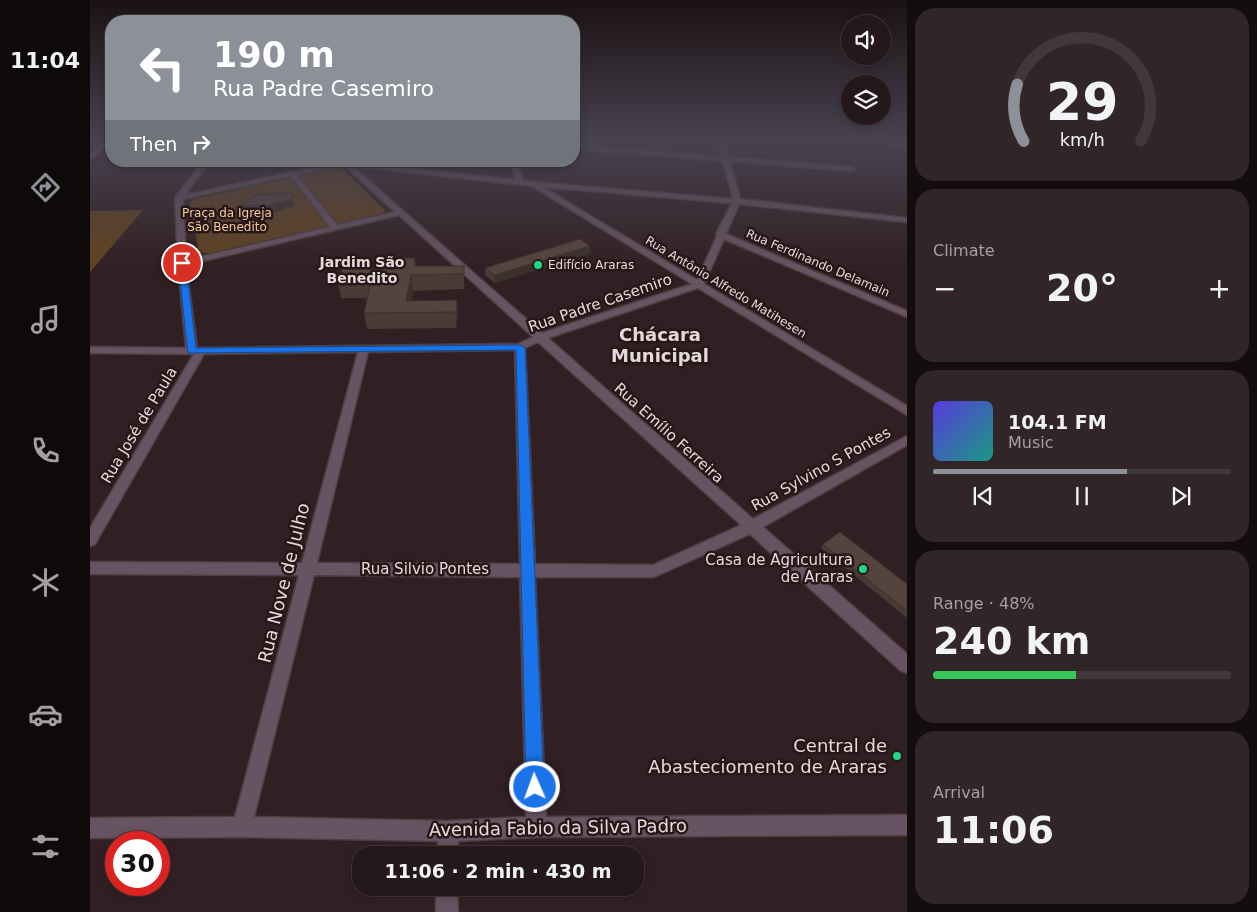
<!DOCTYPE html>
<html lang="en">
<head>
<meta charset="utf-8">
<style>
	body { margin:0; font-family:"DejaVu Sans",sans-serif; background:#312527; color:#f1f3f6; height:100vh; display:flex; flex-direction:column; font-size:19px; white-space:nowrap }
	* { box-sizing:border-box; margin:0 }
	p { font-size:16px; color:#a3a0a2 }
	.icon { flex:none; width:28px; height:28px; fill:none; stroke:currentColor; stroke-width:2; stroke-linecap:round; stroke-linejoin:round }
	.map { position:relative; flex:1; overflow:hidden }
	.details { display:flex; flex-direction:column; gap:8px; padding:8px; background:#140d0e; width:350px }
	.details>* { flex:none }
	.hud { position:absolute; left:15px; top:15px; width:475px; height:152px; border-radius:20px; box-shadow:0 2px 8px #0003,0 0 0 1px #423739; background:#8c9099; color:#fff; overflow:hidden }
	.fabs { position:absolute; left:751px; top:15px; display:grid; gap:10px }
	.fabs a { display:grid; place-items:center; width:50px; height:50px; border-radius:50%; background:#25181a; box-shadow:0 2px 8px #0003,0 0 0 1px #423739; font-size:25px }
	.speed { position:absolute; left:15px; top:831px; display:flex; gap:10px; font-size:25px; font-weight:700; text-align:center }
	.speed>* { display:grid; place-content:center; width:65px; height:65px; border-radius:50%; background:#25181a; box-shadow:0 2px 8px #0003,0 0 0 1px #423739; line-height:1 }
	.speed .limit { border:8px solid #d22; background:#fff; color:#111 }
	.pin { position:absolute; display:grid; place-items:center; width:42px; height:42px; color:#fff; margin:-21px; border:2px solid #fff; border-radius:50%; box-shadow:0 1px 5px #0007 }
	.me { position:absolute; width:55px; margin:-28px; rotate:358deg; stroke-linejoin:round; filter:drop-shadow(0 0 4px #0008) }
	.turn { display:flex; align-items:center; gap:18px; height:105px; padding:0 25px; font-size:22px }
	.turn .icon { width:65px; height:65px; stroke-width:2.5 }
	.turn b { display:block; font-size:35px; line-height:42px }
	.then { display:flex; align-items:center; height:48px; padding:0 25px; background:#0003; gap:10px; font-size:19px }
	.big { font-size:38px; font-weight:800; line-height:1.1 }
	.details .widget { flex:1; display:flex; flex-direction:column; justify-content:center; gap:8px; min-width:0; padding:0 18px; border-radius:20px; background:#312527 }
	.details .dial { align-items:center; gap:0 }
	.dial svg { height:130px; overflow:visible; fill:none; stroke:#423739; stroke-width:7; stroke-linecap:round; text-anchor:middle }
	.dial text { fill:#f1f3f6; stroke:none }
	.song { display:flex; align-items:center; gap:15px }
	.cover { width:60px; height:60px; border-radius:8px; background:linear-gradient(135deg,hsl(250 70% 55%),hsl(170 70% 35%)) }
	.played { height:5px; border-radius:2px; background:linear-gradient(90deg,#8c9099 65%,#423739 65%) }
	.keys { display:flex; justify-content:space-around; direction:ltr }
	.heat { display:flex; justify-content:space-between; align-items:center; font-size:28px; direction:ltr }
	.charge { height:8px; border-radius:4px; background:linear-gradient(90deg,#34c759 48%,#423739 0) }
	.trip { position:absolute; left:262px; top:846px; width:292px; height:50px; border-radius:20px; background:#25181a; box-shadow:0 2px 8px #0003,0 0 0 1px #423739; font-weight:800; line-height:50px; text-align:center }
	main { display:flex; flex:1; min-height:0 }
	.tabs { display:flex; flex-direction:column; width:90px; justify-content:space-around; align-items:center; background:#0f0a0a; color:#a3a0a2 }
	.tabs .icon { width:35px; height:35px }
	.tabs .current { color:#8c9099 }
	.tabs b { font-size:22px; color:#f1f3f6 }
	.map>svg:first-child { display:block }
</style>
</head>
<body>
<main>
<nav class="tabs">
<b>11:04</b>
<svg class="icon current" aria-label="directions" viewBox="0 0 24 24"><path d="M12 3l9 9-9 9-9-9zM9 14v-3h6M13 9l2 2-2 2"/></svg>
<svg class="icon" aria-label="music" viewBox="0 0 24 24"><path d="M9 18V5l10-2v13"/><circle cx="6" cy="18" r="3"/><circle cx="16" cy="16" r="3"/></svg>
<svg class="icon" aria-label="phone" viewBox="0 0 24 24"><path d="M5 4h4l2 5-3 2q2 4 5 5l2-3 5 2v4C11 20 4 13 5 4z"/></svg>
<svg class="icon" aria-label="climate" viewBox="0 0 24 24"><path d="M12 3v18M4 7l16 10M4 17L20 7"/></svg>
<svg class="icon" aria-label="car" viewBox="0 0 24 24"><path d="M5 17H2v-5l4-1 3-4h7l3 4 3 1v5h-3M9 17h6M6 11h13"/><circle cx="7" cy="17" r="2"/><circle cx="17" cy="17" r="2"/></svg>
<svg class="icon" aria-label="filters" viewBox="0 0 24 24"><path d="M4 7h16M4 17h16"/><circle cx="9" cy="7" r="2"/><circle cx="15" cy="17" r="2"/></svg>
</nav>
<div class="map">
<svg width="817" height="912" viewBox="0 0 817 912">
	<rect width="100%" height="100%" fill="#312023"/>
	<!-- green -->
	<g fill="#60421f">
		<path d="M244,168H251L296,211L291,214L120,253H109L100,203L104,199Z"/>
		<path d="M53,210L0,272V211Z"/>
	</g>
	<g fill="none" stroke-linecap="round" stroke-linejoin="round">
		<defs>
			<g id="minor">
				<path d="M628,140H634L639,157L762,167L765,169L762,171L640,161L650,199L817,218V222L649,204L636,234L817,311V317L634,239L614,284L817,406V415L608,288L458,338L663,519L817,436V445L673,527L817,654V673L811,671L660,534L564,577H445L456,817L817,815V835L446,837L368,841V855H348V841L152,837L0,838V818L145,817L209,575L0,574V562L212,563L268,352L114,354L5,544L0,546V528L104,354L0,353V347L96,348L88,263L85,198L113,161H120L95,195L253,161L426,180L421,161H427L433,181L643,199L633,161L484,149V145L632,157ZM254,165L305,212L247,225L207,175ZM262,166L442,186L602,284L452,333ZM201,176L240,227L96,260L93,199ZM453,187L642,203L626,234L627,236L607,280ZM309,215L443,337L428,344L107,348L96,265ZM448,342L651,525L563,565L445,564L435,348ZM425,350L430,564L227,563L278,352ZM224,575L430,577L436,817L358,821L164,817Z"/>
				<path d="M781,140H796L817,144V148Z"/>
				<path d="M346,888H367L368,912H346Z"/>
			</g>
			<path id="secondary" d="M15,140L21,141L0,160V155Z"/>
		</defs>
		<!-- minor casing -->
		<use href="#minor" stroke="#4e3e40" stroke-width="3"/>
		<!-- secondary casing -->
		<use href="#secondary" stroke="#4e3e40" stroke-width="3"/>
		<!-- minor -->
		<use href="#minor" fill="#675361" fill-rule="evenodd"/>
		<!-- secondary -->
		<use href="#secondary" fill="#8c6d83" fill-rule="evenodd"/>
	</g>
	<!-- wall -->
	<g fill="#493a35">
		<path d="M202,193L204,206L179,214L154,212L152,205Z"/>
		<path d="M500,254L405,283L395,275V268Z"/>
		<path d="M325,258L326,266H374V289L323,291L321,301L367,300L368,316L366,328L277,329L274,313L277,298H251L248,283L298,269Z"/>
		<path d="M733,544L817,584V618L731,548Z"/>
	</g>
	<!-- shaded-wall -->
	<g fill="#3c302b">
		<path d="M202,193L204,206L179,214L177,206Z"/>
		<path d="M500,246V254L405,283V275Z"/>
		<path d="M321,275L323,291L319,313L316,301Z"/>
		<path d="M367,300L368,316L366,328V312Z"/>
	</g>
	<!-- building -->
	<g fill="#55443e" stroke="#3c302b">
		<path d="M202,193V199L177,206L152,205L155,201L168,195Z"/>
		<path d="M490,239L500,246L405,275L395,268Z"/>
		<path d="M300,258H325L324,266H374V274L321,275L316,301L367,300L366,312L274,313L281,282L248,283L252,269H298Z"/>
		<path d="M750,532L817,584V611L733,544Z"/>
	</g>
	<!-- sky -->
	<linearGradient id="sky" x2="0" y2="1"><stop stop-color="#1b1213"/><stop offset="0.52" stop-color="#484250"/><stop offset="1" stop-color="#484250" stop-opacity="0"/></linearGradient>
	<rect width="817" height="268" fill="url(#sky)"/>
	<!-- route -->
	<path fill="#1a73e8" stroke="#114b97" d="M92,261L96,263L106,348L430,345L435,348L454,787L451,794L445,796L439,794L436,787L426,350L98,353L88,263Z"/>
	<!-- markers -->
	<g fill="#1ed888" stroke="#261719" stroke-width="2">
		<circle cx="448" cy="265" r="5"/>
		<circle cx="773" cy="569" r="5"/>
		<circle cx="807" cy="756" r="5"/>
	</g>
	<g text-anchor="middle" stroke-width="5" stroke-linejoin="round" paint-order="stroke">
		<!-- far-park labels -->
		<g font-size="12" fill="#f8c998" stroke="#261719">
			<text x="137" y="217">Praça da Igreja<tspan x="137" dy="14">São Benedito</tspan></text>
		</g>
		<!-- far-street labels -->
		<g font-size="12" fill="#e5d9db" stroke="#261719">
			<text transform="translate(728 263) rotate(23)" y="4">Rua Ferdinando Delamain</text>
			<text transform="translate(636 287) rotate(31)" y="4">Rua Antônio Alfredo Matihesen</text>
		</g>
		<!-- far-poi labels -->
		<g font-size="12" fill="#e5d9db" stroke="#261719" text-anchor="start">
			<text x="458" y="269">Edifício Araras</text>
		</g>
		<!-- far-neighbourhood labels -->
		<g font-size="14" font-weight="bold" fill="#e5d9db" stroke="#261719">
			<text x="272" y="267">Jardim São<tspan x="272" dy="16">Benedito</tspan></text>
		</g>
		<!-- street labels -->
		<g font-size="15" fill="#e5d9db" stroke="#261719">
			<text transform="translate(510 303) rotate(-19)" y="5">Rua Padre Casemiro</text>
			<text transform="translate(49 425) rotate(-59)" y="5">Rua José de Paula</text>
			<text transform="translate(579 433) rotate(42)" y="5">Rua Emílio Ferreira</text>
			<text transform="translate(731 469) rotate(-29)" y="5">Rua Sylvino S Pontes</text>
			<text x="335" y="574">Rua Silvio Pontes</text>
		</g>
		<!-- poi labels -->
		<g font-size="15" fill="#e5d9db" stroke="#261719" text-anchor="end">
			<text x="763" y="565">Casa de Agricultura<tspan x="763" dy="17">de Araras</tspan></text>
		</g>
		<!-- quarter labels -->
		<g font-size="18" font-weight="bold" fill="#e5d9db" stroke="#261719">
			<text x="570" y="341">Chácara<tspan x="570" dy="21">Municipal</tspan></text>
		</g>
		<!-- near-street labels -->
		<g font-size="18" fill="#e5d9db" stroke="#261719">
			<text transform="translate(194 583) rotate(-76)" y="6">Rua Nove de Julho</text>
			<text transform="translate(468 828) rotate(-1)" y="6">Avenida Fabio da Silva Padro</text>
		</g>
		<!-- near-poi labels -->
		<g font-size="18" fill="#e5d9db" stroke="#261719" text-anchor="end">
			<text x="797" y="752">Central de<tspan x="797" dy="21">Abasteciomento de Araras</tspan></text>
		</g>
	</g>
</svg>
<div class="fabs">
<a><svg class="icon" aria-label="sound" viewBox="0 0 24 24"><path d="M4 9h4l5-4v14l-5-4H4zM17 9q2 3 0 6"/></svg></a>
<a><svg class="icon" aria-label="layers" viewBox="0 0 24 24"><path d="M12 4l9 5-9 5-9-5zM3 14l9 5 9-5"/></svg></a>
</div>
<div class="speed"><div class="limit">30</div></div>
<div class="pin" style="left:92px;top:263px;background:#d93025"><svg class="icon" aria-label="arrive" viewBox="0 0 24 24"><path d="M6 21V4h12l-3 4 3 4H6"/></svg></div>
<svg class="me" style="left:445px;top:787px" viewBox="-20 -20 40 40"><circle r="17" fill="#1a73e8" stroke="#fff" stroke-width="3"/><path d="M0-11L8 9 0 5-8 9z" fill="#fff"/></svg>
<div class="trip">11:06 · 2 min · 430 m</div>
<div class="hud">
<div class="turn"><svg class="icon" aria-label="left" viewBox="0 0 24 24"><path d="M17 20v-9H6M10 6l-5 5 5 5"/></svg><div><b>190 m</b>Rua Padre Casemiro</div></div>
<div class="then">Then<svg class="icon" aria-label="right" viewBox="0 0 24 24"><path d="M7 20v-9h11M14 6l5 5-5 5"/></svg></div>
</div>
</div>
<section class="details">
<div class="widget dial"><svg viewBox="0 0 100 80">
<path d="M14 69A42 42 0 1 1 86 69"/>
<path d="M14 69A42 42 0 0 1 10 34" stroke="#8c9099"/>
<text x="50" y="56" font-size="32" font-weight="700">29</text>
<text x="50" y="72" font-size="11">km/h</text>
</svg></div>
<div class="widget"><p>Climate</p>
<div class="heat"><a>−</a><b class="big">20°</b><a>+</a></div>
</div>
<div class="widget">
<div class="song"><i class="cover"></i><div><b>104.1 FM</b><p>Music</p></div></div>
<div class="played"></div>
<div class="keys"><svg class="icon" aria-label="previous" viewBox="0 0 24 24"><path d="M18 5L8 12l10 7zM5 5v14"/></svg><svg class="icon" aria-label="pause" viewBox="0 0 24 24"><path d="M8 5v14M16 5v14"/></svg><svg class="icon" aria-label="next" viewBox="0 0 24 24"><path d="M6 5l10 7-10 7zM19 5v14"/></svg></div>
</div>
<div class="widget"><p>Range · 48%</p><b class="big">240 km</b><div class="charge"></div></div>
<div class="widget"><p>Arrival</p><b class="big">11:06</b></div>
</section>
</main>
</body>
</html>
